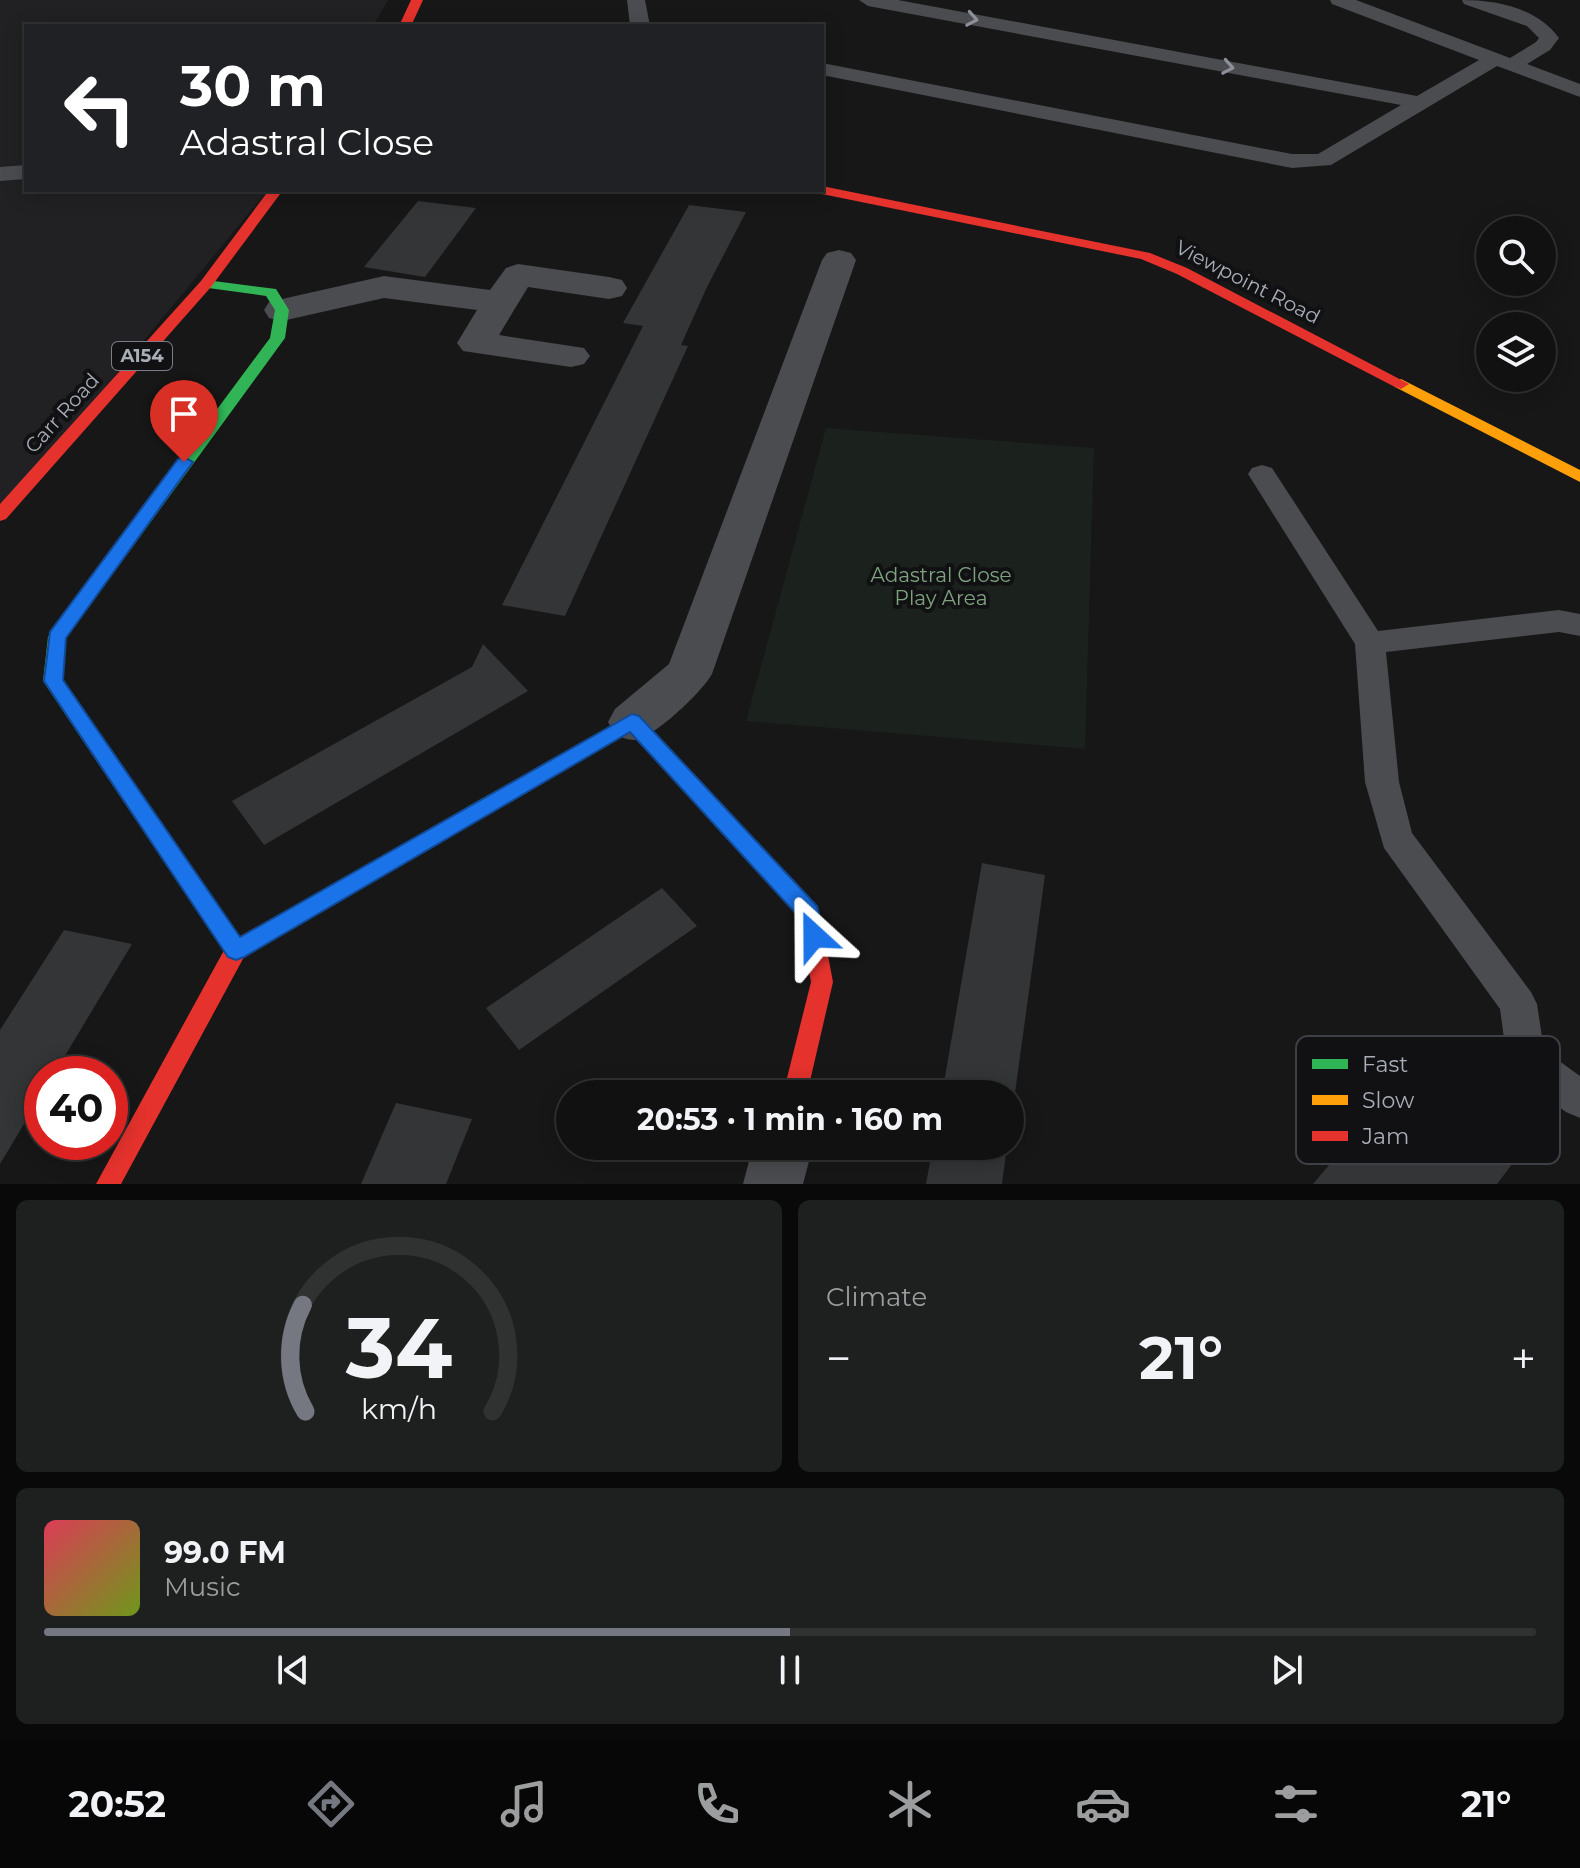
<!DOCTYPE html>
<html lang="en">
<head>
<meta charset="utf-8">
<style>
	body { margin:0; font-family:Montserrat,sans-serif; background:#1e1f1f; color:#f1f3f6; height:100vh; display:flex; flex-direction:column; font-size:30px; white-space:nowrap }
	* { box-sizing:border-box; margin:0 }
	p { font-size:26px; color:#9c9d9f }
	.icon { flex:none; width:44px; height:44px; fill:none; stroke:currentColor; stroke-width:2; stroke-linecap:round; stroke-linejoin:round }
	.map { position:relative; height:1184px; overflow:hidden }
	.drawer { display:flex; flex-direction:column; gap:16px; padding:16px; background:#090909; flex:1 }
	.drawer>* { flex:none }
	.top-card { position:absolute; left:24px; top:24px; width:800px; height:168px; border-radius:0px; box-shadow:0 4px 20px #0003,0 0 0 2px #303131; background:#202124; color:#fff; overflow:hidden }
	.buttons { position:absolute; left:1476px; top:216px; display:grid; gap:16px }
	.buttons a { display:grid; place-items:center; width:80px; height:80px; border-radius:50%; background:#111; box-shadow:0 4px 20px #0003,0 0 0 2px #303131; font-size:40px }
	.speed { position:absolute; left:24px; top:1056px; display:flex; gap:16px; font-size:40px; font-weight:700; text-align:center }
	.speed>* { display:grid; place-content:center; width:104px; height:104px; border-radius:50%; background:#111; box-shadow:0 4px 20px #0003,0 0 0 2px #303131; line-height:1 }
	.speed .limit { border:12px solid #d22; background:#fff; color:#111 }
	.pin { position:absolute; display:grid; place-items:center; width:68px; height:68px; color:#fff; margin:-82px -34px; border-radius:50% 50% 50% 0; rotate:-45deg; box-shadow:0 0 8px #0007 }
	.pin .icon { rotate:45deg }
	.me { position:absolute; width:88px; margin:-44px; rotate:336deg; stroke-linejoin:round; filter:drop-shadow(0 0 6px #0008) }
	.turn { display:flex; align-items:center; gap:28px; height:168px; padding:0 24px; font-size:36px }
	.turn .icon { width:104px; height:104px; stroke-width:2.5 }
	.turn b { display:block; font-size:56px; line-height:68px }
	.big { font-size:60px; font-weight:700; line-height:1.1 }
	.drawer .tile { flex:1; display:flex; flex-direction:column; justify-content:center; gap:12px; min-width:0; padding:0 28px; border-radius:12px; background:#1e1f1f }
	.drawer .dial { align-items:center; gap:0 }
	.dial svg { height:208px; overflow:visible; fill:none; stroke:#303131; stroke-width:7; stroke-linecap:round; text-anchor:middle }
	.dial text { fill:#f1f3f6; stroke:none }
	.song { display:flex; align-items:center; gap:24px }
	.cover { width:96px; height:96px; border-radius:12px; background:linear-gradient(135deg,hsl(350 70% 55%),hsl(80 70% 35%)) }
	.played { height:8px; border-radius:4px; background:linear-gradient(90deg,#757880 50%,#303131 50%) }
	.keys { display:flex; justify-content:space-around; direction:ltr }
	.heat { display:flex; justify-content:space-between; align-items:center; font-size:44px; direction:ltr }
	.drawer .tiles { flex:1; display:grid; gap:16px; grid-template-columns:1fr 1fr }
	.tile:last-child { grid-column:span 2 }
	.trip { position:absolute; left:556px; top:1080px; width:468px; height:80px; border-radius:40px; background:#111; box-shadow:0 4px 20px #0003,0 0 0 2px #303131; font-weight:700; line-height:80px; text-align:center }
	.tabs { display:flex; height:128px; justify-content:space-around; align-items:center; background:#070707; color:#9c9d9f }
	.tabs .icon { width:56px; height:56px }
	.tabs .on { color:#757880 }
	.tabs b { font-size:36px; color:#f1f3f6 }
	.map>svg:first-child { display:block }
</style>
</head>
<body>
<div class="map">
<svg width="1580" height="1184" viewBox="0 0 1580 1184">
	<rect width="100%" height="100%" fill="#171717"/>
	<!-- built -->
	<path fill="#212124" d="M0,0H388L373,26H26V190H268L0,515Z"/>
	<!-- green -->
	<path fill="#1b211c" d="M826,428L1094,448L1085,749L746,721Z"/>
	<!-- building -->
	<g fill="#343537">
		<path d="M418,201L476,208L425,277L364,267Z"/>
		<path d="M689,205L746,212L707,287L681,345L688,346L565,616L502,605L643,326L623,323Z"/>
		<path d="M483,644L528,691L264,845L232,801L472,667Z"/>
		<path d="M982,863L1045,875L1010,1129V1094H942Z"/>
		<path d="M662,888L697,926L519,1050L486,1008Z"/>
		<path d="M64,930L132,944L54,1074H42V1094L0,1164V1030Z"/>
		<path d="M1411,1068L1522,1151L1497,1184H1313Z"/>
		<path d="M396,1103L472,1119L446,1184H361Z"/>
		<path d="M933,1146H1007L1002,1184H926Z"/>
	</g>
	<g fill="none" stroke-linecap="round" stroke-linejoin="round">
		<!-- lane -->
		<g fill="#4b4c50" fill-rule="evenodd">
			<path d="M627,0H645L650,26H630Z"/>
			<path d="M859,0H898L1417,96L1479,60L1332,4L1330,0H1356L1510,58L1536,42L1539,38L1527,26L1464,4L1462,0C1497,0 1537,8 1559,38L1550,50L1527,64L1580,84V97L1497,66L1331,165L1292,168L822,75V63L1292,154H1318L1401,105L868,6Z"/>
			<path d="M26,165V179L0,181V167Z"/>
			<path d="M1262,465L1272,468L1378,631L1559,610L1580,614V636L1559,632L1386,652L1399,782L1412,833L1531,992L1537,1004L1544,1050L1580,1076V1118L1566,1112L1512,1073L1507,1060L1500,1009L1384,848L1365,782L1355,644L1248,474L1252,468Z"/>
		</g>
		<!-- street -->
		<g fill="#4b4c50" fill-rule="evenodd">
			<path d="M839,250L851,253L856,260L712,674C702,692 654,738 634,740C628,740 621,737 615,735L608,722L615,709L669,664L822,260L827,253Z"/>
			<path d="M518,264L609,277L622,280L627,288L622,296L609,299L528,287L499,335L584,348L590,356L584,364L571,367L463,351L457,343L477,310L384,298L282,321L269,318L264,310L269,302L384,276L490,290L506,268Z"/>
			<path d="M753,1146H813L803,1184H743Z"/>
		</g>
		<!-- fast -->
		<g fill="#30b455" fill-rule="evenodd">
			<path d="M206,280L276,289L289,310L285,338L66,638L63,680L109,749L106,754L99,757L92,754L43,681L48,637L270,338L275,310L266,296L201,287L199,284Z"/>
			<path d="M632,715L639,717L817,906L822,924L819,931L811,933L803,931L799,917L630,732L481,819L474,821L467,819L464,813L467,807Z"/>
		</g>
		<!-- slow -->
		<g fill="#ff9f0a" fill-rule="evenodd">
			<path d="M1401,379L1580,470V482L1395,387L1393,384Z"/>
			<path d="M99,741L106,744L244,943L247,950L244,957L236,960L228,957L92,754L89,749L92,744Z"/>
		</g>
		<!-- jam -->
		<g fill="#e5322d" fill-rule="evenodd">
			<path d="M411,0H423L411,26H399Z"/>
			<path d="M822,186L1150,253L1187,268L1409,384L1401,389L1395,387L1177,274L1141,259L817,193L815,190H822Z"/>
			<path d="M269,190H283L211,287L6,519L0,521V504L201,281Z"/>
			<path d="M474,805L481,807L484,813L481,819L244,957L121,1184H96L228,943Z"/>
			<path d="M811,915L819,917L822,924L833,982L807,1094H783L811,982L800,924L803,917Z"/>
		</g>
	</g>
	<!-- one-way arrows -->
	<defs><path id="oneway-chevron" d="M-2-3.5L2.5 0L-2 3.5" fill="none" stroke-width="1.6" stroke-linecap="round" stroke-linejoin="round" transform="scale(2)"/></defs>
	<g stroke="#8c9099">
		<use href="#oneway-chevron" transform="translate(972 19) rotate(10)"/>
		<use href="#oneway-chevron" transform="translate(1228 67) rotate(10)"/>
	</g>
	<!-- route -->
	<path fill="#1a73e8" stroke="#114b97" stroke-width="2" d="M184,457L193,462L190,466L66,638L63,680L240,937L632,714L639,716L817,906L825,936L821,943L814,946L806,943L799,917L630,732L244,957L236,960L228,957L44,681L50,632L178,459Z"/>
	<g text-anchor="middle" stroke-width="8" stroke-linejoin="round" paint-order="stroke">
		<!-- shield labels -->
		<rect fill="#111113" stroke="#7b7e86" stroke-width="2" x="112" y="342" width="60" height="28" rx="6"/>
		<g font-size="18" font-weight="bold" fill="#a8adb8">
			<text x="142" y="362">A154</text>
		</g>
		<!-- street labels -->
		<g font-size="20" fill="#a8adb8" stroke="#111113">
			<text transform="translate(1248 282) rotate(27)" y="7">Viewpoint Road</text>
			<text transform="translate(62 413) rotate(-48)" y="7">Carr Road</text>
		</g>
		<!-- park labels -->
		<g font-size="20" fill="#7fa381" stroke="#111113">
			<text x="941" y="582">Adastral Close<tspan x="941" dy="23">Play Area</tspan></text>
		</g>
	</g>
	<!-- legend -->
	<rect x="1296" y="1036" width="264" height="128" rx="12" fill="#111113" stroke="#3e4045" stroke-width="2"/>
	<rect x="1312" y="1059" width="36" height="10" fill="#30b455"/>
	<rect x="1312" y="1095" width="36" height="10" fill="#ff9f0a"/>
	<rect x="1312" y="1131" width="36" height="10" fill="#e5322d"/>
	<g font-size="22" fill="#a8adb8">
		<text x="1362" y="1072">Fast</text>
		<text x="1362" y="1108">Slow</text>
		<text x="1362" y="1144">Jam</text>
	</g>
</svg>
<div class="buttons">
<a><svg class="icon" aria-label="search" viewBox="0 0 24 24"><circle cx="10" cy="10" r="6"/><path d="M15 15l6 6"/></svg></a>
<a><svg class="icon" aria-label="layers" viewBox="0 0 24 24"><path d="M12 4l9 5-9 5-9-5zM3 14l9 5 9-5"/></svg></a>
</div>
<div class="speed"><div class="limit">40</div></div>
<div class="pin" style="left:184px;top:462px;background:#d93025"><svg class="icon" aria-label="arrive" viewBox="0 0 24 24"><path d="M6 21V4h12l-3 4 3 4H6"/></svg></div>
<svg class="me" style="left:814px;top:936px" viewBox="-20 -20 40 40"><path d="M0-17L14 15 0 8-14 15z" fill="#1a73e8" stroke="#fff" stroke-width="4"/></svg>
<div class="trip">20:53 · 1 min · 160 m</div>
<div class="top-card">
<div class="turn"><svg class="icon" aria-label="left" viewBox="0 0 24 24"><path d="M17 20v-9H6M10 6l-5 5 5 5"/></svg><div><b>30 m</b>Adastral Close</div></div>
</div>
</div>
<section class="drawer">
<div class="tiles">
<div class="tile dial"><svg viewBox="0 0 100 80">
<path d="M14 69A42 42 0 1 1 86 69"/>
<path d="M14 69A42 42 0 0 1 13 28" stroke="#757880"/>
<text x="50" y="56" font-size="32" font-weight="700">34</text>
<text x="50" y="72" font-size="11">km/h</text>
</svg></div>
<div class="tile"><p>Climate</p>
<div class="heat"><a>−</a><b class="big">21°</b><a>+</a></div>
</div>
<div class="tile">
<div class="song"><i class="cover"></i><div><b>99.0 FM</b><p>Music</p></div></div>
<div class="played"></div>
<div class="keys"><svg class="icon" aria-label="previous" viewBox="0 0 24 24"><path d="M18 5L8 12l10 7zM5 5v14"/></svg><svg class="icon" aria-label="pause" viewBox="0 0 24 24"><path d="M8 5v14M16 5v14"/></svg><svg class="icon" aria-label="next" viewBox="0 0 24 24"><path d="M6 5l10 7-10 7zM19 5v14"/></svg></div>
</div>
</div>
</section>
<nav class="tabs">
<b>20:52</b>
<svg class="icon on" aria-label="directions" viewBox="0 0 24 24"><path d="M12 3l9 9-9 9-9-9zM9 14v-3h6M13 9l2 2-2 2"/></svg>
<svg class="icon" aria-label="music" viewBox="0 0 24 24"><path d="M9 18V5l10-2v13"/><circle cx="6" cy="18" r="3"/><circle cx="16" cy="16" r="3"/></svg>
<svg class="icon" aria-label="phone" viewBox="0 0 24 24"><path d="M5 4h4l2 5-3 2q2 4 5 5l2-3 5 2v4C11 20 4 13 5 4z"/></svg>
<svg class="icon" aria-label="climate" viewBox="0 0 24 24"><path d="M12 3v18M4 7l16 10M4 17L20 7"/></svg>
<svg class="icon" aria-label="car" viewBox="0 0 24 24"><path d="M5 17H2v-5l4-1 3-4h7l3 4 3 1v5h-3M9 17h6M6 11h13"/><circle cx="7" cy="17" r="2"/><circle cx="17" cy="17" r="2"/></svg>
<svg class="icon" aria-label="filters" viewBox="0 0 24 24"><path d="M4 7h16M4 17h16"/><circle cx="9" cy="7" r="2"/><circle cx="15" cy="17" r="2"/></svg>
<b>21°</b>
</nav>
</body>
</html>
